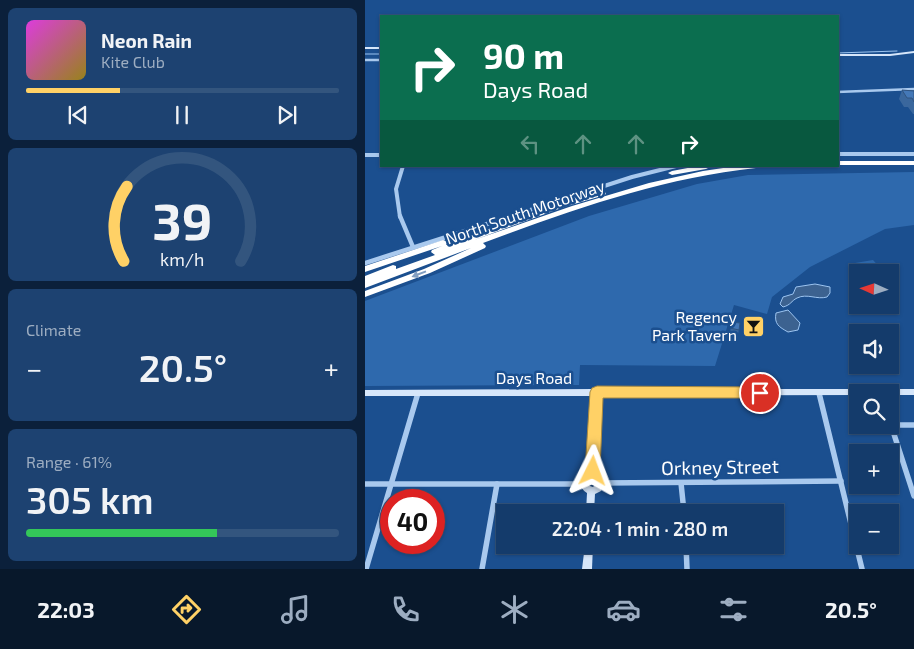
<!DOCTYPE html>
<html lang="en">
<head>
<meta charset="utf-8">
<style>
	body { margin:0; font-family:"Exo 2",sans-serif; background:#1d4271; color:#f1f3f6; height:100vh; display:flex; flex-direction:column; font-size:19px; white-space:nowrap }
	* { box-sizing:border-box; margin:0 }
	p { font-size:16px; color:#9dadc1 }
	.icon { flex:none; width:28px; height:28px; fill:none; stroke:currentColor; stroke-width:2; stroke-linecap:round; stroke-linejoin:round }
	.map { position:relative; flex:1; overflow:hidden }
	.details { display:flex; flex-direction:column; gap:8px; padding:8px; background:#0b203b; width:365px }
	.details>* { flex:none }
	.top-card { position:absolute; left:15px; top:15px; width:459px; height:152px; border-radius:0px; box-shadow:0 1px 4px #0004,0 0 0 1px #33557e; background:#0b6e4f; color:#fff; overflow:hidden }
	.needle { width:32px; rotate:273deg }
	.buttons { position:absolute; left:484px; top:264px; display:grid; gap:10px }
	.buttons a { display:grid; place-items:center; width:50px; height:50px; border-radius:0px; background:#143b6b; box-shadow:0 1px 4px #0004,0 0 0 1px #33557e; font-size:25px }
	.speed { position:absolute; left:15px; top:489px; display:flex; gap:10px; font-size:25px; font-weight:700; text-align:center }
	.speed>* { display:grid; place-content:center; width:65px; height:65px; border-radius:50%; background:#143b6b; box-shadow:0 1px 4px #0004,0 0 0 1px #33557e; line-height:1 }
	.speed .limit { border:8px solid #d22; background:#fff; color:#111 }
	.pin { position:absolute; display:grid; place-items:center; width:42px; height:42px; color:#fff; margin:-21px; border:2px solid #fff; border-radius:50%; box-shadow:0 1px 5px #0007 }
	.me { position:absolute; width:55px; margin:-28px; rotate:3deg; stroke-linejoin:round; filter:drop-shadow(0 0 4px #0008) }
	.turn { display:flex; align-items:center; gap:18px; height:105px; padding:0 20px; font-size:22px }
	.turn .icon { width:65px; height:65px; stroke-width:2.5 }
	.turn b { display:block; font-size:35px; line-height:42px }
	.lanes { display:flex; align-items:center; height:48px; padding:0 20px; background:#0003; justify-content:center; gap:25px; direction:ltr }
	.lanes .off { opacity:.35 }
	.big { font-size:38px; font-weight:600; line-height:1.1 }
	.details .tile { flex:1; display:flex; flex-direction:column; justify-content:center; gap:8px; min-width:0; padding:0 18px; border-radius:8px; background:#1d4271 }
	.details .dial { align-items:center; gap:0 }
	.dial svg { height:130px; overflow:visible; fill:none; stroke:#33557e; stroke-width:7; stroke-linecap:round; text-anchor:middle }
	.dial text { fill:#f1f3f6; stroke:none }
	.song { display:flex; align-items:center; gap:15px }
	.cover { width:60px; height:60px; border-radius:8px; background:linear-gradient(135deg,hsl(300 70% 55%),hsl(50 70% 35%)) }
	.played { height:5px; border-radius:2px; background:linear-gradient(90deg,#ffd166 30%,#33557e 30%) }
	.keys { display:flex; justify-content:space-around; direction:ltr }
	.heat { display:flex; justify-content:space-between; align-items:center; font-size:28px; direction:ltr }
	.charge { height:8px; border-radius:4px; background:linear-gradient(90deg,#34c759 61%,#33557e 0) }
	.trip { position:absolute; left:131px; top:504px; width:288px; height:50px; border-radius:0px; background:#143b6b; box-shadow:0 1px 4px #0004,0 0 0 1px #33557e; font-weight:600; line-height:50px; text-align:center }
	.dock { display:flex; height:80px; justify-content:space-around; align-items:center; background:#08182b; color:#9dadc1 }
	.dock .icon { width:35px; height:35px }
	.dock .current { color:#ffd166 }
	.dock b { font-size:22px; color:#f1f3f6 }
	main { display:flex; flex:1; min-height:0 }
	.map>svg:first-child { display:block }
</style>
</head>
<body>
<main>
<section class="details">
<div class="tile">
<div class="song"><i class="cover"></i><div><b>Neon Rain</b><p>Kite Club</p></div></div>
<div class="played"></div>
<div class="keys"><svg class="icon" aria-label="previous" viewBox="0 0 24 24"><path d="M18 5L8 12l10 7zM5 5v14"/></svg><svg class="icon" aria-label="pause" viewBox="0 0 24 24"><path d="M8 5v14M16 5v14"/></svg><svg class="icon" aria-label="next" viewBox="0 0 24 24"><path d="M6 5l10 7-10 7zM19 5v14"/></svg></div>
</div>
<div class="tile dial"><svg viewBox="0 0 100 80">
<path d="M14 69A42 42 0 1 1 86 69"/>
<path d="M14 69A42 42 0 0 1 16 23" stroke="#ffd166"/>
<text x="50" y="56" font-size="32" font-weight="700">39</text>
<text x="50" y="72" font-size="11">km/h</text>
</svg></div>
<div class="tile"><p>Climate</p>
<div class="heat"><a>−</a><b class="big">20.5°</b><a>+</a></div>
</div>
<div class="tile"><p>Range · 61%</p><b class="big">305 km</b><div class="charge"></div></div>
</section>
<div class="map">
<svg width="549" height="569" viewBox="0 0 549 569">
	<rect width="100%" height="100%" fill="#1b4f8f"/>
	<!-- green -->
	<g fill="#2e69ad">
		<path d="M549,172V225L520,229L445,267L407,297L402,314L369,305L350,366L215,365L214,385L0,386V301L224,216L332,184L383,175Z"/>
		<path d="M508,260L519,272L491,274L490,263Z"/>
	</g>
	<!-- water -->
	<g fill="#3c6290" stroke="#9cc4f0">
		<path d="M450,284L465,287V293L462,297C452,300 442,293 432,298C426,301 426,305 418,307L415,304L418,297L428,294L431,287Z"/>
		<path d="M423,310L435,323L433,330L423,332C414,327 409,324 411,313Z"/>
	</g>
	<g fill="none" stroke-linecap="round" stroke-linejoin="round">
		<!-- stream -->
		<g stroke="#9cc4f0" stroke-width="1">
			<path d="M472,53L532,51"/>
			<path d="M0,54H16"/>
		</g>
		<!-- street-far3 -->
		<g stroke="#a9c9ee" stroke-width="2.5">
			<path d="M0,60H16"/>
			<path d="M472,92L549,89"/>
		</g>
		<!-- street-far2 -->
		<g stroke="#a9c9ee" stroke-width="4">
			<path d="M472,154H549"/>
			<path d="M0,155H16"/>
			<path d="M35,217L31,189L38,166"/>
			<path d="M143,217L267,177L311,166"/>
		</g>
		<!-- street-far1 -->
		<g stroke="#a9c9ee" stroke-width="4.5">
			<path d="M35,216L48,247"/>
			<path d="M0,263L147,216"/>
		</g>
		<!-- street -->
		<g stroke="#a9c9ee" stroke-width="5.5">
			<path d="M454,393L497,569"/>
			<path d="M525,425H549"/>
			<path d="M526,425L549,496"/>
			<path d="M235,483L476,481"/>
			<path d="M316,483L319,512"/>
			<path d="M0,484H219"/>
			<path d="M321,545L322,569"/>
			<path d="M1,569L53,393"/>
			<path d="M117,569L132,484"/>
		</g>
		<!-- secondary -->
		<g fill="#d6e6fa" fill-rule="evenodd">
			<rect x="0" y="47" width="16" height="2"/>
			<path d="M549,51V53L525,56H472V54H525Z"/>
			<path d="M229,389H549V395H525V392H492V395L234,396L231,472L236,476L239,484L236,491L230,494L229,512H221L222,493C213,488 214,477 223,472L227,396H0V390ZM226,479H228L230,481V485L228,487L225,486L224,485V481Z"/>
			<path d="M220,545H228L227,569H217Z"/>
		</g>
		<!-- highway -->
		<g fill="#fff" fill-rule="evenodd">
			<rect x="472" y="161" width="77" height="4"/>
			<path d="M333,166L345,167L341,169L307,175L303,173L307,171Z"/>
			<path d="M394,166L391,168C296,178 207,210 118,243L121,246L120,248L65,273L0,297V291L59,269L106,248L0,288V276L28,265L31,266V269L70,255L66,252L67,250L77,246L0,272V266L78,240L81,241L82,243L81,245L193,203L237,191L241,193L240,195L199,207L109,240L207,206L284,183L338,171L365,167Z"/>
		</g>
	</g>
	<!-- wall -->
	<g fill="#3a679d">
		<path d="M537,90L549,91V114H548L543,107H539L534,99Z"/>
		<path d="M367,322L375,323L373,334L365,332Z"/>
	</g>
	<!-- building -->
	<g fill="#4478b7" stroke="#305480">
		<path d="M537,90L549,91V102L547,98H542Z"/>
		<path d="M367,322L375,323L374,330L365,328Z"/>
	</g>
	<!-- one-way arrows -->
	<defs><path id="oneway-solid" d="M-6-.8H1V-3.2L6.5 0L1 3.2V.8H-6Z" transform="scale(1.25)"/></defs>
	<use fill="#829ec1" href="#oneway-solid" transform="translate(54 274) rotate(159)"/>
	<!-- route -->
	<path fill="#ffd166" stroke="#a68842" d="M232,386L395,387L400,389L402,393L400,397L395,398H238L235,471L233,476L228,478L222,476L220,471L225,392L227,388Z"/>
	<!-- icons -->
	<defs>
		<symbol id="bar-square" viewBox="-11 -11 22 22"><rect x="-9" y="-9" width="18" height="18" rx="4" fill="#ffd166" stroke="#1b4f8f"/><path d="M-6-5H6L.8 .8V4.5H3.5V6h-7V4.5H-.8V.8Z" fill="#111"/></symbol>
	</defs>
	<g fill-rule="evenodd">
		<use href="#bar-square" x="376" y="314" width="25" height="25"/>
	</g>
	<g text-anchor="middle" stroke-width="5" stroke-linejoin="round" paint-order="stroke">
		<!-- street labels -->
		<g font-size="16" fill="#fff" stroke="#1b4f8f">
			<text transform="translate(160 212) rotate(-19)" y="6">North South Motorway</text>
			<text x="169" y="384">Days Road</text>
		</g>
		<!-- poi labels -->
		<g font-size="16" fill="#fff" stroke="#1b4f8f" text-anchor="end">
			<text x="372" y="323">Regency<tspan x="372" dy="18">Park Tavern</tspan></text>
		</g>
		<!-- near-street labels -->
		<g font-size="19" fill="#fff" stroke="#1b4f8f">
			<text transform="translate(355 467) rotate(-1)" y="7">Orkney Street</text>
		</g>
	</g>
</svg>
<div class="buttons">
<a><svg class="needle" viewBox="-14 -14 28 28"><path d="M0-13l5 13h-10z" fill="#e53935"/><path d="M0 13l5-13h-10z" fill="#9dadc1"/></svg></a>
<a><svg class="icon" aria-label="sound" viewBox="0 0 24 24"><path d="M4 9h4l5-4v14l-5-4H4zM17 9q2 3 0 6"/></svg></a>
<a><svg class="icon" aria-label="search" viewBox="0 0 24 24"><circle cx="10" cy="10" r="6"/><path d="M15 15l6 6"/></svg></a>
<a>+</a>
<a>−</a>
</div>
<div class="speed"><div class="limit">40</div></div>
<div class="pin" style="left:395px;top:393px;background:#d93025"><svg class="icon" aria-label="arrive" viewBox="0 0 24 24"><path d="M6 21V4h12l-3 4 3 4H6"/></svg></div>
<svg class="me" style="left:228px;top:471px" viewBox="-20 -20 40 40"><path d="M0-17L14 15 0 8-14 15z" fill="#ffd166" stroke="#fff" stroke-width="4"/></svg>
<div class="trip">22:04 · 1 min · 280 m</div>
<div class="top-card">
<div class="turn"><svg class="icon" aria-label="right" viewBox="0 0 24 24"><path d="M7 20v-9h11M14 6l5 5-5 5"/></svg><div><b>90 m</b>Days Road</div></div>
<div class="lanes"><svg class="icon off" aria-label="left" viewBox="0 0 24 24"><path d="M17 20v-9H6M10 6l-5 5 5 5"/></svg><svg class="icon off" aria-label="ahead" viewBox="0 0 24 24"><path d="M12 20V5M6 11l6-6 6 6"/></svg><svg class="icon off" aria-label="ahead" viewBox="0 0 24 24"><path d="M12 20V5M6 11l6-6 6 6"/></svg><svg class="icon" aria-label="right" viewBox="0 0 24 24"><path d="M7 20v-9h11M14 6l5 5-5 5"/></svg></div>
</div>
</div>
</main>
<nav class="dock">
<b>22:03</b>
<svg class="icon current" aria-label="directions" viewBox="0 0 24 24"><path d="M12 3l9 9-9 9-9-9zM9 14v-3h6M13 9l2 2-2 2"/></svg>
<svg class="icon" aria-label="music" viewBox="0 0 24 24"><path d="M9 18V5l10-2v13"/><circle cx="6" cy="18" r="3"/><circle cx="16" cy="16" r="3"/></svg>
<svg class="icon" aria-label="phone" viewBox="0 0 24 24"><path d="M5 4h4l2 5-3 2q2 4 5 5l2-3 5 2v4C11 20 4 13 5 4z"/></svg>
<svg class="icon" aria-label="climate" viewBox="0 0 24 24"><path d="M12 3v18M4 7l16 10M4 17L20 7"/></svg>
<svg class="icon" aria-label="car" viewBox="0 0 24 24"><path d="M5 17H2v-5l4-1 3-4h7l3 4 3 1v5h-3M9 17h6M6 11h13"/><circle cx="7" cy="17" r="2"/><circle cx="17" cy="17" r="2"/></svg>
<svg class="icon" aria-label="filters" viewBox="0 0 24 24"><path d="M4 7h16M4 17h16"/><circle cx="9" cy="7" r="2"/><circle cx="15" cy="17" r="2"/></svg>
<b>20.5°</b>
</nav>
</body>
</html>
